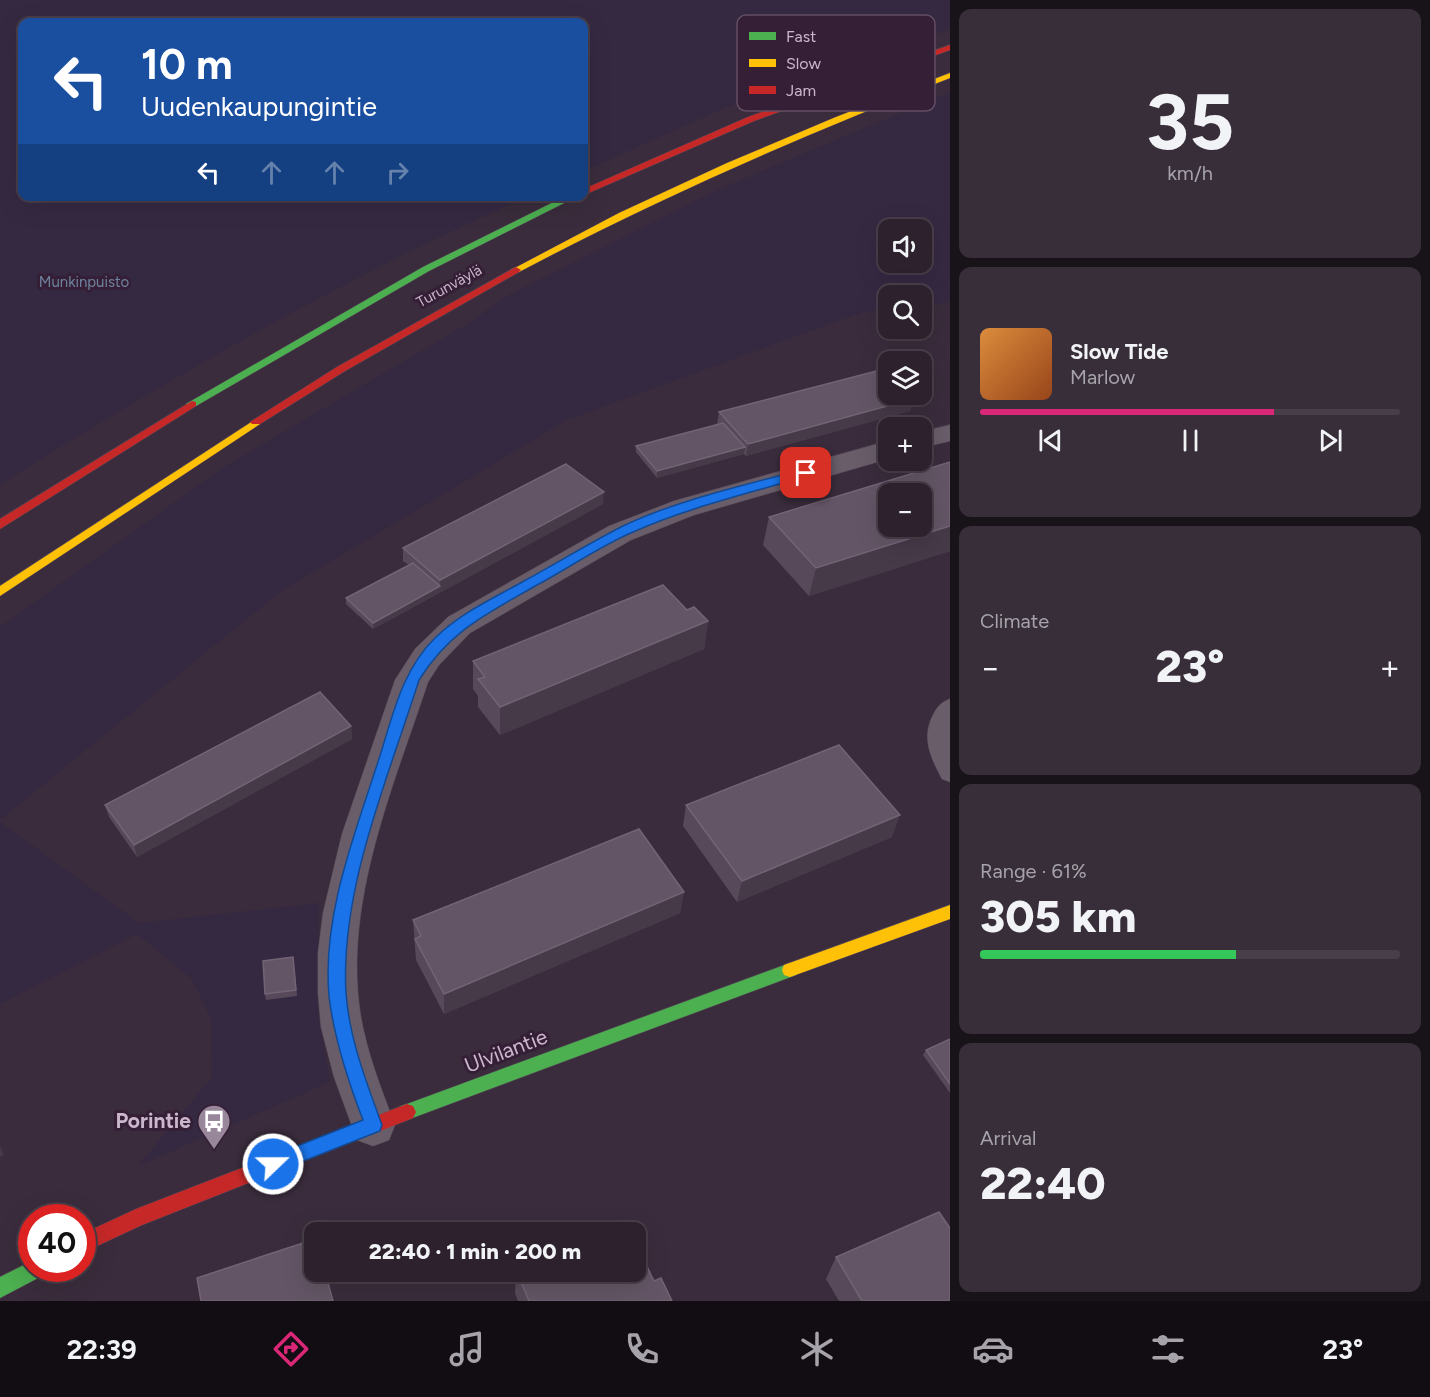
<!DOCTYPE html>
<html lang="en">
<head>
<meta charset="utf-8">
<style>
	body { margin:0; font-family:Figtree,sans-serif; background:#382e39; color:#f1f3f6; height:100vh; display:flex; flex-direction:column; font-size:22px; white-space:nowrap }
	* { box-sizing:border-box; margin:0 }
	p { font-size:20px; color:#a6a3aa }
	.icon { flex:none; width:33px; height:33px; fill:none; stroke:currentColor; stroke-width:2; stroke-linecap:round; stroke-linejoin:round }
	.map { position:relative; flex:1; overflow:hidden }
	.details { display:flex; flex-direction:column; gap:9px; padding:9px; background:#181219; width:480px }
	.details>* { flex:none }
	.guide { position:absolute; left:18px; top:18px; width:570px; height:183px; border-radius:12px; box-shadow:0 6px 24px #0002,0 0 0 2px #483e49; background:#1a4fa0; color:#fff; overflow:hidden }
	.tools { position:absolute; left:878px; top:219px; display:grid; gap:12px }
	.tools a { display:grid; place-items:center; width:54px; height:54px; border-radius:12px; background:#2c212d; box-shadow:0 6px 24px #0002,0 0 0 2px #483e49; font-size:30px }
	.speed { position:absolute; left:18px; top:1204px; display:flex; gap:12px; font-size:30px; font-weight:700; text-align:center }
	.speed>* { display:grid; place-content:center; width:78px; height:78px; border-radius:50%; background:#2c212d; box-shadow:0 6px 24px #0002,0 0 0 2px #483e49; line-height:1 }
	.speed .limit { border:9px solid #d22; background:#fff; color:#111 }
	.pin { position:absolute; display:grid; place-items:center; width:51px; height:51px; color:#fff; margin:-26px; border-radius:12px; box-shadow:0 3px 9px #0006 }
	.me { position:absolute; width:66px; margin:-33px; rotate:68deg; stroke-linejoin:round; filter:drop-shadow(0 0 4px #0008) }
	.turn { display:flex; align-items:center; gap:21px; height:126px; padding:0 24px; font-size:27px }
	.turn .icon { width:78px; height:78px; stroke-width:2.5 }
	.turn b { display:block; font-size:42px; line-height:51px }
	.lanes { display:flex; align-items:center; height:57px; padding:0 24px; background:#0003; justify-content:center; gap:30px; direction:ltr }
	.lanes .off { opacity:.35 }
	.big { font-size:45px; font-weight:800; line-height:1.1 }
	.details .card { flex:1; display:flex; flex-direction:column; justify-content:center; gap:9px; min-width:0; padding:0 21px; border-radius:12px; background:#382e39 }
	.details .dial { align-items:center; gap:0 }
	.dial b { font-size:78px; line-height:1 }
	.song { display:flex; align-items:center; gap:18px }
	.cover { width:72px; height:72px; border-radius:9px; background:linear-gradient(135deg,hsl(30 70% 55%),hsl(20 70% 35%)) }
	.played { height:6px; border-radius:3px; background:linear-gradient(90deg,#db2777 70%,#483e49 70%) }
	.keys { display:flex; justify-content:space-around; direction:ltr }
	.heat { display:flex; justify-content:space-between; align-items:center; font-size:33px; direction:ltr }
	.charge { height:9px; border-radius:4px; background:linear-gradient(90deg,#34c759 61%,#483e49 0) }
	.trip { position:absolute; left:304px; top:1222px; width:342px; height:60px; border-radius:12px; background:#2c212d; box-shadow:0 6px 24px #0002,0 0 0 2px #483e49; font-weight:800; line-height:60px; text-align:center }
	.dock { display:flex; height:96px; justify-content:space-around; align-items:center; background:#120d12; color:#a6a3aa }
	.dock .icon { width:42px; height:42px }
	.dock .current { color:#db2777 }
	.dock b { font-size:27px; color:#f1f3f6 }
	main { display:flex; flex:1; min-height:0 }
	.map>svg:first-child { display:block }
</style>
</head>
<body>
<main>
<div class="map">
<svg width="950" height="1301" viewBox="0 0 950 1301">
	<rect width="100%" height="100%" fill="#3a2c3c"/>
	<!-- green -->
	<g fill="#352942" fill-rule="evenodd">
		<path d="M0,0H950V29L727,107L584,171V22H22V196L526,197C344,278 169,378 0,485Z"/>
		<path d="M950,92V302L921,306V296H888V309L863,312L567,420L280,592L0,820V627L224,467L469,323L507,296L717,190ZM888,230H921V262H888Z"/>
		<path d="M0,822L139,923L319,903L318,1013L330,1082L138,1166L212,1077L211,1019L192,979L137,934L0,1004Z"/>
	</g>
	<g fill="none" stroke-linecap="round" stroke-linejoin="round">
		<defs>
			<path id="lane" d="M950,699V782L942,779C931,758 921,738 933,715C937,707 941,702 950,699Z"/>
			<g id="street">
				<path d="M950,425V441L921,448V432Z"/>
				<path d="M888,441V459L694,515L631,540L470,633L439,665L428,682C394,785 344,900 360,1011C366,1051 381,1088 395,1125L389,1140L373,1146L357,1140L334,1077L321,1027L318,993V953L323,913L342,834L395,680L415,649L448,617L609,526L674,501Z"/>
			</g>
			<g id="fast">
				<path d="M566,196H578L429,271L196,406H188L186,404L423,267Z"/>
				<path d="M790,963L796,965L798,970L796,975L407,1120L401,1118L398,1112L401,1106L407,1104Z"/>
				<path d="M32,1261V1269H45L42,1276L0,1298V1277Z"/>
			</g>
			<g id="slow">
				<path d="M950,73V78C803,135 659,198 519,272L511,270L619,213L727,163L836,117Z"/>
				<path d="M256,419L260,420V424L0,596V586Z"/>
				<path d="M950,905V919L790,977L784,975L782,970L784,965Z"/>
			</g>
			<g id="jam">
				<path d="M950,45V50L754,121L584,195V189L748,117Z"/>
				<path d="M516,267L521,270L519,272L345,371L260,424H252L250,422L337,367Z"/>
				<path d="M192,401L196,402V406L0,529V519Z"/>
				<path d="M407,1104L413,1106L416,1112L413,1118L142,1225L82,1253V1234L136,1209Z"/>
			</g>
		</defs>
		<!-- lane casing -->
		<use href="#lane" stroke="#574a58" stroke-width="1"/>
		<!-- street casing -->
		<use href="#street" stroke="#574a58" stroke-width="1"/>
		<!-- fast casing -->
		<use href="#fast" stroke="#574a58" stroke-width="1"/>
		<!-- slow casing -->
		<use href="#slow" stroke="#574a58" stroke-width="1"/>
		<!-- jam casing -->
		<use href="#jam" stroke="#574a58" stroke-width="1"/>
		<!-- lane -->
		<use href="#lane" fill="#685d69" fill-rule="evenodd"/>
		<!-- street -->
		<use href="#street" fill="#685d69" fill-rule="evenodd"/>
		<!-- fast -->
		<use href="#fast" fill="#4caf50" fill-rule="evenodd"/>
		<!-- slow -->
		<use href="#slow" fill="#ffc107" fill-rule="evenodd"/>
		<!-- jam -->
		<use href="#jam" fill="#c62828" fill-rule="evenodd"/>
	</g>
	<!-- wall -->
	<g fill="#574959">
		<path d="M913,399L910,411L746,456L744,454L657,478L636,452V446L718,425L717,424L719,412Z"/>
		<path d="M950,462V551L809,596L763,545L769,517Z"/>
		<path d="M603,504L373,629L346,604V598L409,565L403,561V548Z"/>
		<path d="M687,610L708,621L704,649L500,735L478,707V696L473,689V661Z"/>
		<path d="M351,726L352,739L137,857L109,817L105,805Z"/>
		<path d="M686,805L892,837L737,902L683,826Z"/>
		<path d="M684,892L680,913L444,1014L416,960L413,920Z"/>
		<path d="M294,963L297,996L266,1000L265,994Z"/>
		<path d="M950,1039V1093L923,1055L926,1050Z"/>
		<path d="M836,1257L950,1301H839L826,1279Z"/>
		<path d="M516,1272H636L654,1281L672,1301H518L515,1293Z"/>
	</g>
	<!-- shaded-wall -->
	<g fill="#463948">
		<path d="M913,399L910,411L746,456L748,444Z"/>
		<path d="M745,447L744,454L657,478V471Z"/>
		<path d="M604,492L603,504L373,629V623L440,586V580Z"/>
		<path d="M950,526V551L809,596L816,568Z"/>
		<path d="M708,621L704,649L500,735V707Z"/>
		<path d="M351,726L352,739L137,857L134,845Z"/>
		<path d="M900,815L892,837L737,902L742,881Z"/>
		<path d="M684,892L680,913L444,1014V994Z"/>
		<path d="M0,1146L4,1155L0,1157Z"/>
	</g>
	<!-- building -->
	<g fill="#635565" stroke="#736475" stroke-width="1.5" fill-rule="evenodd">
		<path d="M880,370L888,377V394H907L913,399L748,444L719,412Z"/>
		<path d="M723,423L745,447L657,471L636,446Z"/>
		<path d="M950,462V526L816,568L769,517ZM888,494H921V526H888Z"/>
		<path d="M566,464L604,492L440,580L403,548Z"/>
		<path d="M413,563L440,586L373,623L346,598Z"/>
		<path d="M663,585L687,610L694,607L708,621L500,707L478,679L485,677L473,661Z"/>
		<path d="M320,692L351,726L134,845L105,805Z"/>
		<path d="M839,745L900,815L742,881L686,805Z"/>
		<path d="M639,829L684,892L444,994L415,939L421,936L413,920Z"/>
		<path d="M293,957L296,990L265,994L263,961Z"/>
		<path d="M950,1039V1084L926,1050Z"/>
		<path d="M939,1212L950,1228V1301H862L836,1257Z"/>
		<path d="M627,1225L631,1233H609Z"/>
		<path d="M315,1239V1272H325L333,1301H201L197,1278Z"/>
		<path d="M636,1244L654,1281L661,1278L672,1301H529L517,1272H636Z"/>
	</g>
	<!-- route -->
	<path fill="#1a73e8" stroke="#114b97" stroke-width="1.5" d="M806,469L812,473L810,475C751,493 689,507 633,532C600,546 569,568 537,585C488,613 449,631 419,680C388,778 340,889 346,993C349,1038 367,1084 382,1125L380,1131L273,1173L267,1171L264,1164L267,1158L363,1120C348,1081 334,1038 329,996C322,917 354,836 378,762C392,719 401,671 435,638C460,613 494,598 524,581C557,563 588,544 621,527C674,501 748,484 806,469Z"/>
	<!-- icons -->
	<defs>
		<symbol id="bus-pin" viewBox="-11 -11 22 30"><path d="M0 17L-7.5 6A9.5 9.5 0 1 1 7.5 6Z" fill="#98869a" stroke="#351f37"/><path d="M-5-6H5V4H4V6H2V4H-2V6H-4V4H-5ZM-3.5-4V0h7V-4ZM-3.5 1.2v1.5H-2V1.2ZM2 1.2v1.5H3.5V1.2Z" fill="#fff"/></symbol>
	</defs>
	<g fill-rule="evenodd">
		<use href="#bus-pin" x="195" y="1102" width="38" height="52"/>
	</g>
	<g text-anchor="middle" stroke-width="6" stroke-linejoin="round" paint-order="stroke">
		<!-- far-park labels -->
		<g font-size="15" fill="#6e839d" stroke="#351f37">
			<text x="84" y="287">Munkinpuisto</text>
		</g>
		<!-- far-street labels -->
		<g font-size="15" fill="#cab7cc" stroke="#351f37">
			<text transform="translate(449 286) rotate(-29)" y="5">Turunväylä</text>
		</g>
		<!-- near-street labels -->
		<g font-size="21" fill="#cab7cc" stroke="#351f37">
			<text transform="translate(506 1051) rotate(-21)" y="7">Ulvilantie</text>
		</g>
		<!-- near-poi labels -->
		<g font-size="21" font-weight="bold" fill="#cab7cc" stroke="#351f37" text-anchor="end">
			<text x="191" y="1128">Porintie</text>
		</g>
	</g>
	<!-- legend -->
	<rect x="737" y="15" width="198" height="96" rx="9" fill="#351f37" stroke="#624d64" stroke-width="1.5"/>
	<rect x="749" y="32" width="27" height="8" fill="#4caf50"/>
	<rect x="749" y="59" width="27" height="8" fill="#ffc107"/>
	<rect x="749" y="86" width="27" height="8" fill="#c62828"/>
	<g font-size="16" fill="#cab7cc">
		<text x="786" y="42">Fast</text>
		<text x="786" y="69">Slow</text>
		<text x="786" y="96">Jam</text>
	</g>
</svg>
<div class="tools">
<a><svg class="icon" aria-label="sound" viewBox="0 0 24 24"><path d="M4 9h4l5-4v14l-5-4H4zM17 9q2 3 0 6"/></svg></a>
<a><svg class="icon" aria-label="search" viewBox="0 0 24 24"><circle cx="10" cy="10" r="6"/><path d="M15 15l6 6"/></svg></a>
<a><svg class="icon" aria-label="layers" viewBox="0 0 24 24"><path d="M12 4l9 5-9 5-9-5zM3 14l9 5 9-5"/></svg></a>
<a>+</a>
<a>−</a>
</div>
<div class="speed"><div class="limit">40</div></div>
<div class="pin" style="left:806px;top:473px;background:#d93025"><svg class="icon" aria-label="arrive" viewBox="0 0 24 24"><path d="M6 21V4h12l-3 4 3 4H6"/></svg></div>
<svg class="me" style="left:273px;top:1164px" viewBox="-20 -20 40 40"><circle r="17" fill="#1a73e8" stroke="#fff" stroke-width="3"/><path d="M0-11L8 9 0 5-8 9z" fill="#fff"/></svg>
<div class="trip">22:40 · 1 min · 200 m</div>
<div class="guide">
<div class="turn"><svg class="icon" aria-label="left" viewBox="0 0 24 24"><path d="M17 20v-9H6M10 6l-5 5 5 5"/></svg><div><b>10 m</b>Uudenkaupungintie</div></div>
<div class="lanes"><svg class="icon" aria-label="left" viewBox="0 0 24 24"><path d="M17 20v-9H6M10 6l-5 5 5 5"/></svg><svg class="icon off" aria-label="ahead" viewBox="0 0 24 24"><path d="M12 20V5M6 11l6-6 6 6"/></svg><svg class="icon off" aria-label="ahead" viewBox="0 0 24 24"><path d="M12 20V5M6 11l6-6 6 6"/></svg><svg class="icon off" aria-label="right" viewBox="0 0 24 24"><path d="M7 20v-9h11M14 6l5 5-5 5"/></svg></div>
</div>
</div>
<section class="details">
<div class="card dial"><b>35</b><p>km/h</p></div>
<div class="card">
<div class="song"><i class="cover"></i><div><b>Slow Tide</b><p>Marlow</p></div></div>
<div class="played"></div>
<div class="keys"><svg class="icon" aria-label="previous" viewBox="0 0 24 24"><path d="M18 5L8 12l10 7zM5 5v14"/></svg><svg class="icon" aria-label="pause" viewBox="0 0 24 24"><path d="M8 5v14M16 5v14"/></svg><svg class="icon" aria-label="next" viewBox="0 0 24 24"><path d="M6 5l10 7-10 7zM19 5v14"/></svg></div>
</div>
<div class="card"><p>Climate</p>
<div class="heat"><a>−</a><b class="big">23°</b><a>+</a></div>
</div>
<div class="card"><p>Range · 61%</p><b class="big">305 km</b><div class="charge"></div></div>
<div class="card"><p>Arrival</p><b class="big">22:40</b></div>
</section>
</main>
<nav class="dock">
<b>22:39</b>
<svg class="icon current" aria-label="directions" viewBox="0 0 24 24"><path d="M12 3l9 9-9 9-9-9zM9 14v-3h6M13 9l2 2-2 2"/></svg>
<svg class="icon" aria-label="music" viewBox="0 0 24 24"><path d="M9 18V5l10-2v13"/><circle cx="6" cy="18" r="3"/><circle cx="16" cy="16" r="3"/></svg>
<svg class="icon" aria-label="phone" viewBox="0 0 24 24"><path d="M5 4h4l2 5-3 2q2 4 5 5l2-3 5 2v4C11 20 4 13 5 4z"/></svg>
<svg class="icon" aria-label="climate" viewBox="0 0 24 24"><path d="M12 3v18M4 7l16 10M4 17L20 7"/></svg>
<svg class="icon" aria-label="car" viewBox="0 0 24 24"><path d="M5 17H2v-5l4-1 3-4h7l3 4 3 1v5h-3M9 17h6M6 11h13"/><circle cx="7" cy="17" r="2"/><circle cx="17" cy="17" r="2"/></svg>
<svg class="icon" aria-label="filters" viewBox="0 0 24 24"><path d="M4 7h16M4 17h16"/><circle cx="9" cy="7" r="2"/><circle cx="15" cy="17" r="2"/></svg>
<b>23°</b>
</nav>
</body>
</html>
